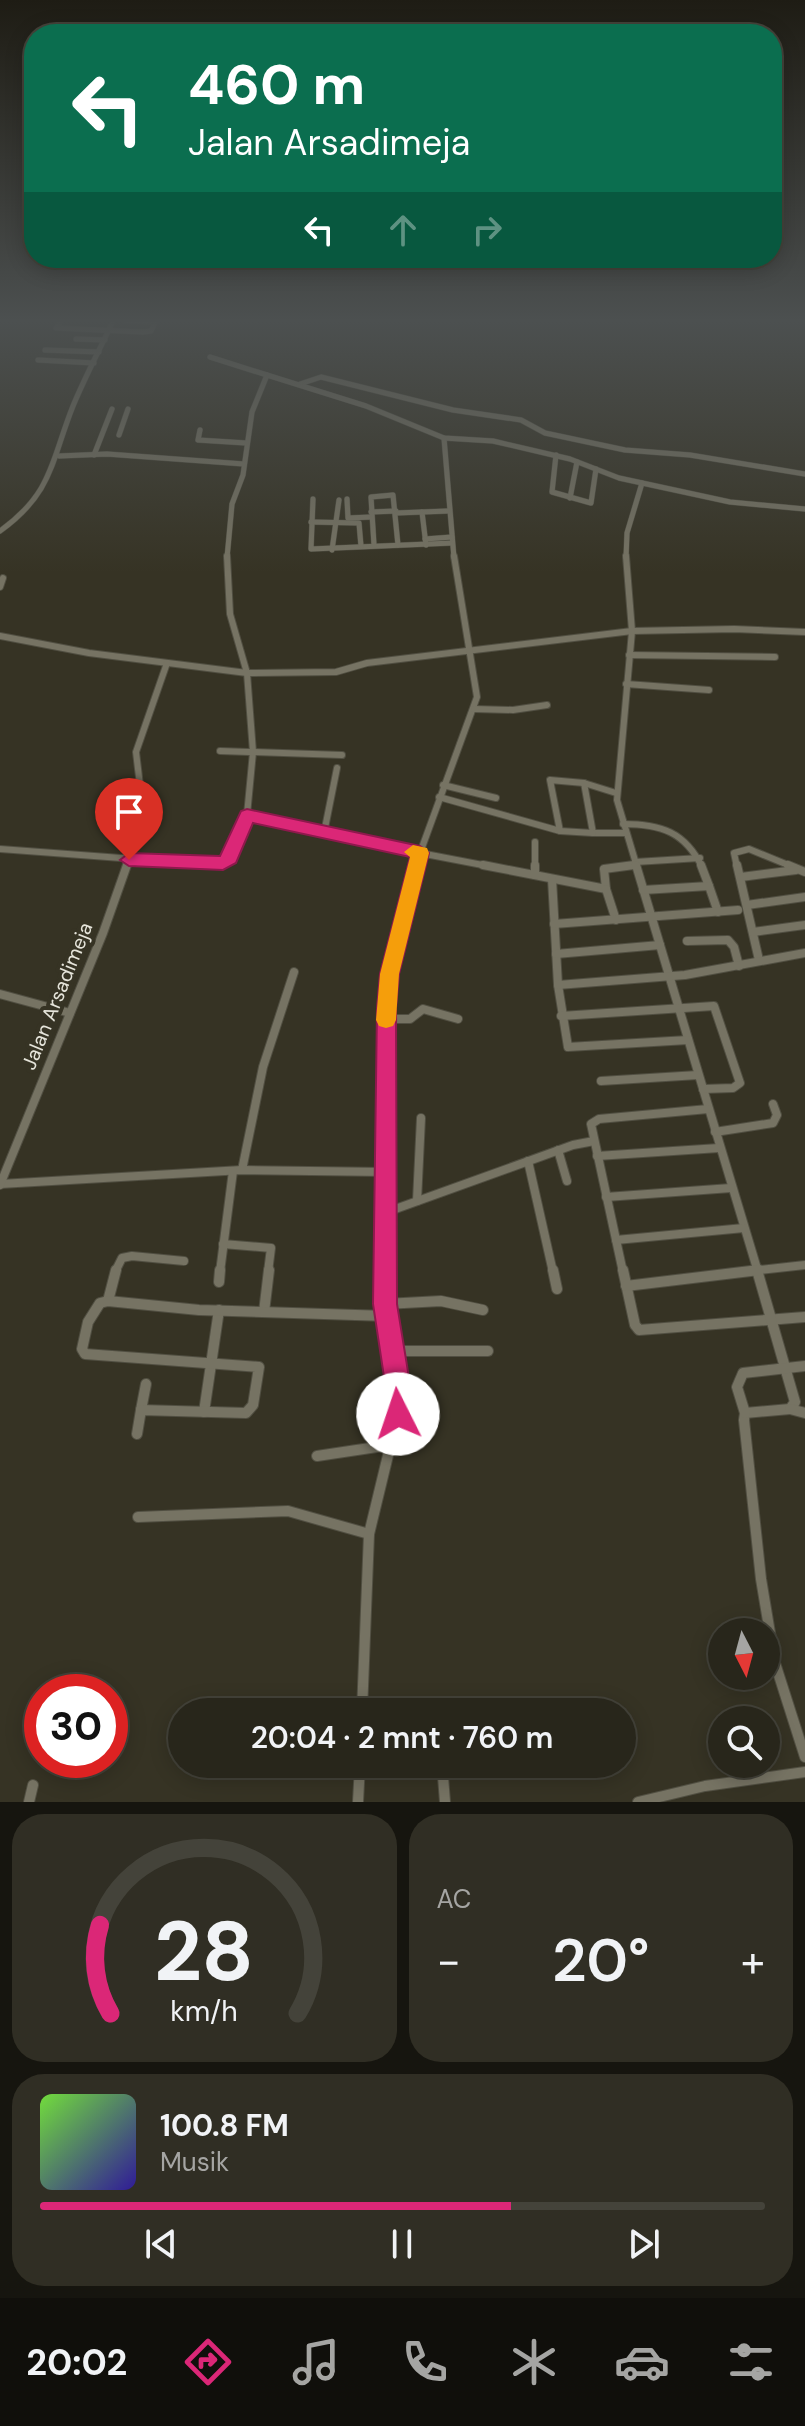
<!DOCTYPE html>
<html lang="id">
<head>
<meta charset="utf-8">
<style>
	body { margin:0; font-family:"DM Sans",sans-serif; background:#302e24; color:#f1f3f6; height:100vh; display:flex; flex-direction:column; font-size:30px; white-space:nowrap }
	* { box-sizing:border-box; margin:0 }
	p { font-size:26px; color:#a5a5a3 }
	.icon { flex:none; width:44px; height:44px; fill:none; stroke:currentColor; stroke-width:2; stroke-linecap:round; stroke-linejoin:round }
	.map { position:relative; height:1802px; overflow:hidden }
	.drawer { display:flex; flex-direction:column; gap:12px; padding:12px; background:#16150f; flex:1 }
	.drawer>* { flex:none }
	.top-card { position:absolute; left:24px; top:24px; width:758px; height:244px; border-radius:32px; box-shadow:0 4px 20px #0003,0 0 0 2px #44433a; background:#0b6e4f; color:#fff; overflow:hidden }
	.needle { width:52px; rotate:174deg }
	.tools { position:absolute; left:708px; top:1618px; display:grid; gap:16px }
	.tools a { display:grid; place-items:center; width:72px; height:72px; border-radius:50%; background:#28261b; box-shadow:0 4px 20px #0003,0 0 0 2px #44433a; font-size:40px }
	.speed { position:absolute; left:24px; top:1674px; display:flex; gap:16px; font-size:40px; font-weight:700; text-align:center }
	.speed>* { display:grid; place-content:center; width:104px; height:104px; border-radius:50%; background:#28261b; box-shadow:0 4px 20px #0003,0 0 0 2px #44433a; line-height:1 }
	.speed .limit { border:12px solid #d22; background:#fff; color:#111 }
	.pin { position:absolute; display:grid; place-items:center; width:68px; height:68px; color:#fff; margin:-82px -34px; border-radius:50% 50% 50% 0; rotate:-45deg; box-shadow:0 0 8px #0007 }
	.pin .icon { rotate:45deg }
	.me { position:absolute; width:88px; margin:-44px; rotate:356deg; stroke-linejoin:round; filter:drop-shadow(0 0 6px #0008) }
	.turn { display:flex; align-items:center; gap:28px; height:168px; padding:0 32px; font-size:36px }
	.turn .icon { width:104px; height:104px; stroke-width:2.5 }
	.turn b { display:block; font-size:56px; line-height:68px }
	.lanes { display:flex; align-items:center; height:76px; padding:0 32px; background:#0003; justify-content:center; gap:40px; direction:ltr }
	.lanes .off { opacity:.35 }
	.big { font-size:60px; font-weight:600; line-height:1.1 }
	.drawer .tile { flex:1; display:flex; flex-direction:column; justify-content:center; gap:12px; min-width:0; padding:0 28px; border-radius:32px; background:#302e24 }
	.drawer .dial { align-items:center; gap:0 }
	.dial svg { height:208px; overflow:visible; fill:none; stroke:#44433a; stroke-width:7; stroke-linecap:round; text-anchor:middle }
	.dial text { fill:#f1f3f6; stroke:none }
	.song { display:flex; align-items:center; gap:24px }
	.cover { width:96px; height:96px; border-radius:12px; background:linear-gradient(135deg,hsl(100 70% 55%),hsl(250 70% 35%)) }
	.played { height:8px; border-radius:4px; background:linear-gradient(90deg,#db2777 65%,#44433a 65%) }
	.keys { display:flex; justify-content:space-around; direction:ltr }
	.heat { display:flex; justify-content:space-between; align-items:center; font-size:44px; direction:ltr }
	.drawer .tiles { flex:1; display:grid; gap:12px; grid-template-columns:1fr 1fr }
	.tile:last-child { grid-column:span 2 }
	.trip { position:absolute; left:168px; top:1698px; width:468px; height:80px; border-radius:40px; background:#28261b; box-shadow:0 4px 20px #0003,0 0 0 2px #44433a; font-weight:600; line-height:80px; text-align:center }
	.tabs { display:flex; height:128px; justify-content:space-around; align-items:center; background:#100f0b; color:#a5a5a3 }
	.tabs .icon { width:56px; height:56px }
	.tabs .selected { color:#db2777 }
	.tabs b { font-size:36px; color:#f1f3f6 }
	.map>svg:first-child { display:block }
</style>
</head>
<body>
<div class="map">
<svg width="805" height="1802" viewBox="0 0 805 1802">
	<rect width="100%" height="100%" fill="#363324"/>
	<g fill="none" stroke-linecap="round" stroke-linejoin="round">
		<defs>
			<g id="street-far3">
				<path d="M61,321L56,328L143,332L151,331L156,321"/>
				<path d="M126,321L156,322"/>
				<path d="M76,339L105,340"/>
				<path d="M45,350L99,352"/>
				<path d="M210,357L267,375"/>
				<path d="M38,360L94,363"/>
				<path d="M300,384L321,377L453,410L521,420L545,433L625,450L690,455L805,474"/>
				<path d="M200,430L198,440L246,443"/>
				<path d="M119,435L128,409"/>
				<path d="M444,438L454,558"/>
				<path d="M94,455L112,409"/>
				<path d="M556,455L552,492L591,503L596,469"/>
				<path d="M59,456L107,454L244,464"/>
				<path d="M570,498L577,462"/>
				<path d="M313,499L311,549L452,543"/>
				<path d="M347,499L348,518L371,517"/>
				<path d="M371,512L396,511"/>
				<path d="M422,512L426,545"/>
				<path d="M396,513L448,511"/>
				<path d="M311,522L359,523L361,546"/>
				<path d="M0,531C53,493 51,461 73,406C85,377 100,349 113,321"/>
				<path d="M425,539L452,537"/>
				<path d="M374,545L371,497L393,495L398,545"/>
				<path d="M332,550L339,500"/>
				<path d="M227,558L232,504L243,475L252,412L267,375L366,406L444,438L493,441L570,459L619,478L730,502L805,509"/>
				<path d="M626,558L627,533L642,483"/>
			</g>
			<g id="street-far2">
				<path d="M227,556L230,614L247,673L336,672L367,663L632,631L734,629L805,632"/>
				<path d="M454,556L477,697L420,853L493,867"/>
				<path d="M626,556L632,631L617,800L637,867"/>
				<path d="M0,587L3,578"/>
				<path d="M0,636L89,653L247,673L253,752L247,815L229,859L215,865L0,849"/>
				<path d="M629,655L775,657"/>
				<path d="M626,684L709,690"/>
				<path d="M474,709L513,710L547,705"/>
				<path d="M220,751L342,755"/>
				<path d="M584,783L593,833H626"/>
				<path d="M443,785L496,798"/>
				<path d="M439,797L560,831"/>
				<path d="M247,815L420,853L416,867"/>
				<path d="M623,824C661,824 685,832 702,867"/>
				<path d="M324,833L337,768"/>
				<path d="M593,833L560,831L550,780L584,783L616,793"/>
				<path d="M535,842V867"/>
				<path d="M635,862L700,858"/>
				<path d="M126,867L141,794L136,752L167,663"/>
				<path d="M618,867L636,865"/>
				<path d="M737,867L734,853L749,849L793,867"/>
			</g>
			<g id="street-far1">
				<path d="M483,865L606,889L604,869L634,865"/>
				<path d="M535,865V875"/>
				<path d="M636,865L758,1272"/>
				<path d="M701,865L709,886"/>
				<path d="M737,865L759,960"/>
				<path d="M788,865L805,872"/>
				<path d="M741,877L796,870"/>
				<path d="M552,879L558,985L568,1047L688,1040"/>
				<path d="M606,889L616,920"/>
				<path d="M643,890L709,886L718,912"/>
				<path d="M747,905L805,897"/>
				<path d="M554,924L738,910"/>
				<path d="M753,932L805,925"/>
				<path d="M687,941L728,940L734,947L739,966"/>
				<path d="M556,954L660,945"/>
				<path d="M558,985L685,975L805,953"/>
				<path d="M0,994L70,1013"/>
				<path d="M561,1016L714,1006L740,1083L733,1088L703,1089"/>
				<path d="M386,1019H410L423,1009L458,1019"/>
				<path d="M601,1081L698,1075"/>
				<path d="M715,1132L773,1123L777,1115L773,1104"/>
				<path d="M558,1150L567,1181"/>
				<path d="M597,1156L719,1148"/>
				<path d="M528,1161L553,1272"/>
				<path d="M242,1170L263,1067L294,972"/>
				<path d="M0,1184L242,1170L386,1172"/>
				<path d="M0,1185L103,933L127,865"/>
				<path d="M606,1197L731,1188"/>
				<path d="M417,1201L421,1118"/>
				<path d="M387,1212L573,1145L594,1141"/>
				<path d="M616,1240L744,1228"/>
				<path d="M223,1244L271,1248L268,1272"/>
				<path d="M115,1272L122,1258L132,1256L184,1261"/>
				<path d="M220,1272L233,1171"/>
				<path d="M385,1272L386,1008L389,974L417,865"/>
				<path d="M623,1272L591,1124L599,1119L708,1109"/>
				<path d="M742,1272L805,1265"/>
			</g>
			<g id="street">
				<path d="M553,1270L557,1289"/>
				<path d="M623,1270L635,1325L639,1330L805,1317"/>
				<path d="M757,1270L795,1402L790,1409L745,1413L744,1420L761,1579L775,1663L805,1757"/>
				<path d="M219,1282L220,1270"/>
				<path d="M626,1286L759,1270"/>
				<path d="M108,1301L116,1270"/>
				<path d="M385,1304L441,1301L483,1310"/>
				<path d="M264,1312L269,1270"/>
				<path d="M391,1351H488"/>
				<path d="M790,1409L805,1413"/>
				<path d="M141,1410L146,1384"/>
				<path d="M204,1412L219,1310"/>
				<path d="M745,1413L737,1387L743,1373L805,1366"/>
				<path d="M137,1434L141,1410L246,1413L253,1405L259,1367L85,1354L82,1349L88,1322L100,1303L108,1301L199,1310L387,1316"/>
				<path d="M317,1456L390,1445"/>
				<path d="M138,1517L288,1511L369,1534"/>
				<path d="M362,1712L369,1534L398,1414L399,1390L385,1304V1270"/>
				<path d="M442,1764L445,1802"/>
				<path d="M29,1802L33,1785"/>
				<path d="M358,1802L360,1764"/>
				<path d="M638,1802L705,1786L805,1772"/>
			</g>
		</defs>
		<!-- street-far3 casing -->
		<use href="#street-far3" stroke="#514f42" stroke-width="6"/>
		<!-- street-far2 casing -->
		<use href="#street-far2" stroke="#514f42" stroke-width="8"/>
		<!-- street-far1 casing -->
		<use href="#street-far1" stroke="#514f42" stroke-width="10"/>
		<!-- street casing -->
		<use href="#street" stroke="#514f42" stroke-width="12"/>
		<!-- street-far3 -->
		<use href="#street-far3" stroke="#767363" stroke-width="5"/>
		<!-- street-far2 -->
		<use href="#street-far2" stroke="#767363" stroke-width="6"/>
		<!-- street-far1 -->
		<use href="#street-far1" stroke="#767363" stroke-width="8"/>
		<!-- street -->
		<use href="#street" stroke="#767363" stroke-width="10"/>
	</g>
	<!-- sky -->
	<linearGradient id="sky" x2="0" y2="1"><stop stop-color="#1e1c14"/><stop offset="0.56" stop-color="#4c5050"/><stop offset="1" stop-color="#4c5050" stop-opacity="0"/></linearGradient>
	<rect width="805" height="573" fill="url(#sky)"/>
	<!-- route -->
	<path fill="#db2777" stroke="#8e194d" stroke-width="2" d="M247,809L420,846L429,853L399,974L396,1008L397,1304L411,1390V1414L407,1422L398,1426L389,1422L386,1414V1390L373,1304L377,1008L380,974L410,857L253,823L236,863L223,870L129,866L120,860L129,853L220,856L241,811Z"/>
	<!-- slow -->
	<path fill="#f59e0b" d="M413,845L427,848L429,853L399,974L396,1020L393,1026L386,1028L379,1026L376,1020L380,974L410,857L404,852Z"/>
	<g text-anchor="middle" stroke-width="8" stroke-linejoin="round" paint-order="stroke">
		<!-- street labels -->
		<g font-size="20" fill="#e5e4da" stroke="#363324">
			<text transform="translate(57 996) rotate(-68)" y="7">Jalan Arsadimeja</text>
		</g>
	</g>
</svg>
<div class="tools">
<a><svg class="needle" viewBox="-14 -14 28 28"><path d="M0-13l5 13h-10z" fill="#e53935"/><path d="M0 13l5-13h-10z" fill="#a5a5a3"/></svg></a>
<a><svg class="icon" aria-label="search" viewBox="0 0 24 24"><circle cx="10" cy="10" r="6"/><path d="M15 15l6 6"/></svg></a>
</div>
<div class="speed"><div class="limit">30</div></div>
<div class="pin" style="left:129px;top:860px;background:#d93025"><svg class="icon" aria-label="arrive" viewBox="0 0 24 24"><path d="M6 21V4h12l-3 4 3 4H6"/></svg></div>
<svg class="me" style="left:398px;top:1414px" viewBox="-20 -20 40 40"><circle r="19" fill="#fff"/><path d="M0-13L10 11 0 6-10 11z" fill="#db2777"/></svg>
<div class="trip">20:04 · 2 mnt · 760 m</div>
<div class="top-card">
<div class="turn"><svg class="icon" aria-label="left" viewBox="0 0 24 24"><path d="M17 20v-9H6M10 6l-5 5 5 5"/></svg><div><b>460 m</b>Jalan Arsadimeja</div></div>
<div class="lanes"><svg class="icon" aria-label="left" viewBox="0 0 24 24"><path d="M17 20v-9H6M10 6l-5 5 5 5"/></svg><svg class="icon off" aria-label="ahead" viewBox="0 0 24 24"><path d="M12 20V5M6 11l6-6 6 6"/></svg><svg class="icon off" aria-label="right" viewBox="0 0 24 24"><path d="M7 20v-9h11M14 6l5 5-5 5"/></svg></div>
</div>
</div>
<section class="drawer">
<div class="tiles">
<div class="tile dial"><svg viewBox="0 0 100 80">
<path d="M14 69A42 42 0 1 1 86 69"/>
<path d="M14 69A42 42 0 0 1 10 35" stroke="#db2777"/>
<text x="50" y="56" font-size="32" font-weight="700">28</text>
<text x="50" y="72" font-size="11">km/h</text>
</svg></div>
<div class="tile"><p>AC</p>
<div class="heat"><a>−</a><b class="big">20°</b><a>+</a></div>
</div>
<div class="tile">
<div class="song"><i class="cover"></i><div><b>100.8 FM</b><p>Musik</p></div></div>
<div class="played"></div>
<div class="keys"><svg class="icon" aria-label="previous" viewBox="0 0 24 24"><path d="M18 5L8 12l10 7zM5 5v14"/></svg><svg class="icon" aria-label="pause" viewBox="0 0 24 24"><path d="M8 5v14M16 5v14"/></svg><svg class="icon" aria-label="next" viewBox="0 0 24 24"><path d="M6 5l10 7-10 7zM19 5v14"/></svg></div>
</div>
</div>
</section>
<nav class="tabs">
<b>20:02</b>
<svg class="icon selected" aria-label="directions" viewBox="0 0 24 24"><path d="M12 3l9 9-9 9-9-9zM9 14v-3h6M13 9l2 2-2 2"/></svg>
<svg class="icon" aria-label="music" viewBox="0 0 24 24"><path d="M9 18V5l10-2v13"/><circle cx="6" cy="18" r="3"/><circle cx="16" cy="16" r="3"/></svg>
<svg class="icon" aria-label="phone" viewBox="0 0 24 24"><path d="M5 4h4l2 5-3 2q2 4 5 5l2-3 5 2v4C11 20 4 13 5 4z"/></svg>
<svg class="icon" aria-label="climate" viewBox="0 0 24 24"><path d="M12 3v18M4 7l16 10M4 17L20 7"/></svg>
<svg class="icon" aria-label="car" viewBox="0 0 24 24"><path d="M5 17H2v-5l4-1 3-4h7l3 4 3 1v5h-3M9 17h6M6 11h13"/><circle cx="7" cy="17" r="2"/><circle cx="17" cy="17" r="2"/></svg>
<svg class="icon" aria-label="filters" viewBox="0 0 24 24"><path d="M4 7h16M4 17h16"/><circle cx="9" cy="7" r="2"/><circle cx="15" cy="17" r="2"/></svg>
</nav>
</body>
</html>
